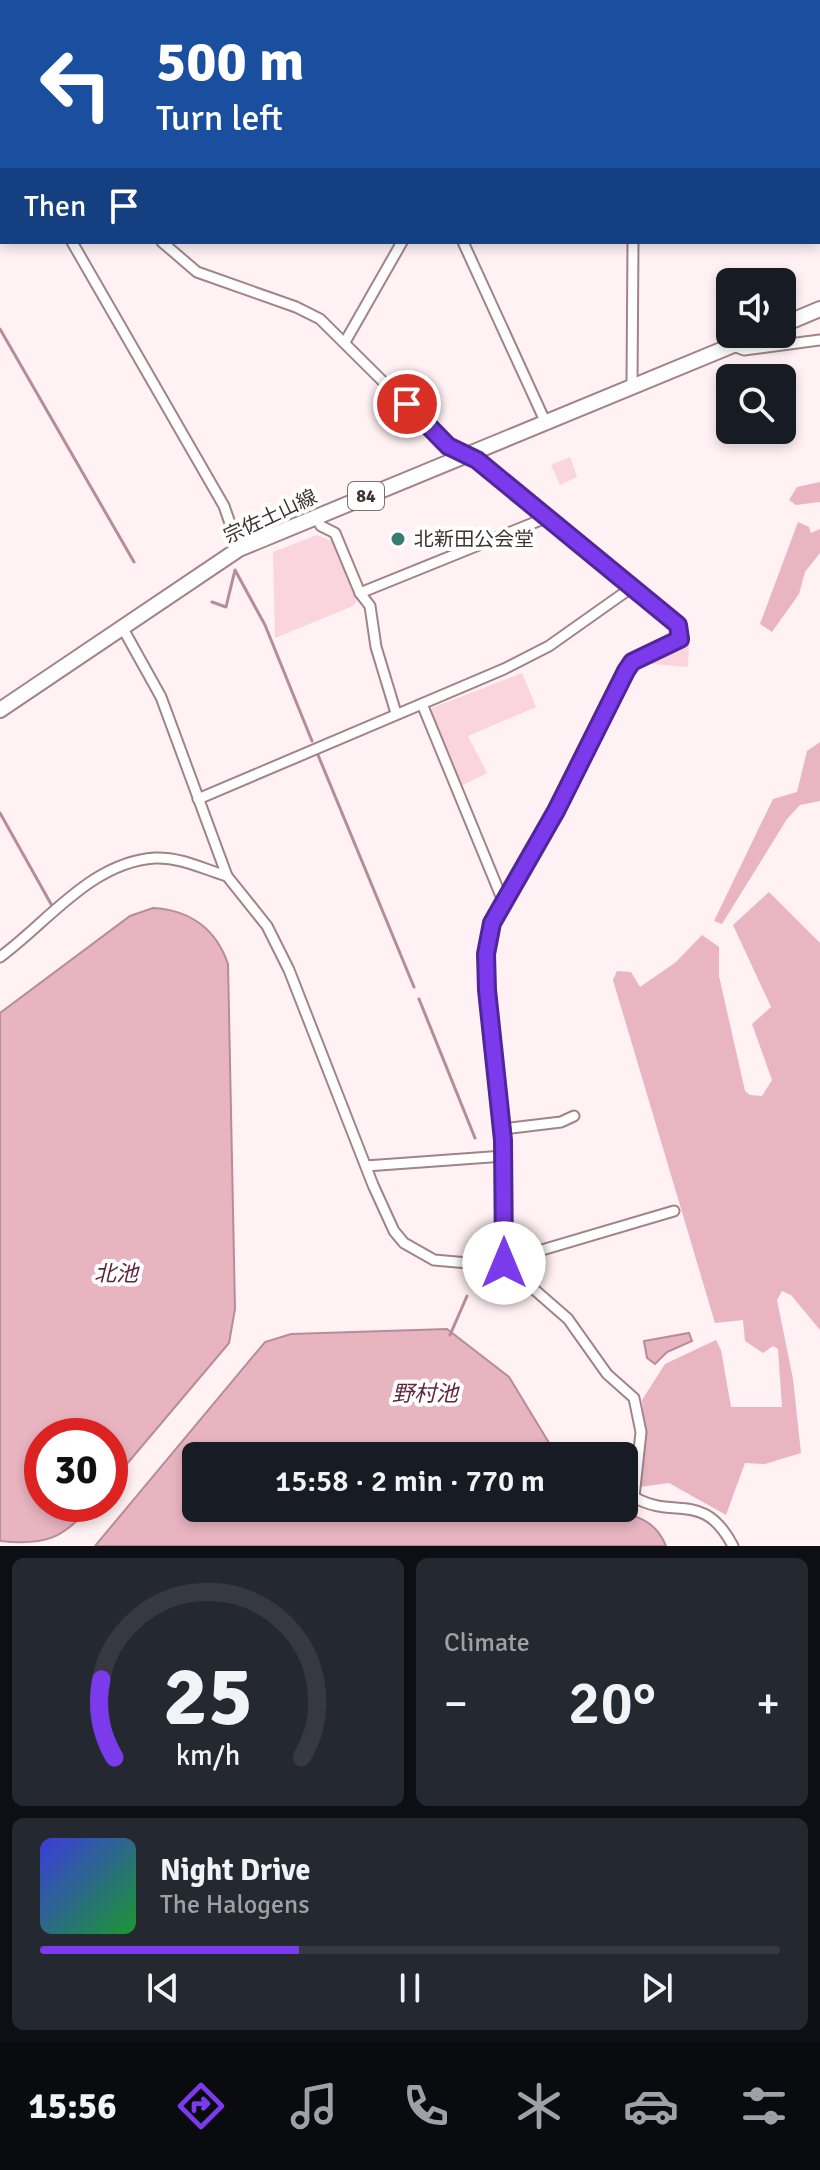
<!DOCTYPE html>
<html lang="en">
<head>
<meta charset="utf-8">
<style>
	body { margin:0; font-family:Signika,"Noto Sans JP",sans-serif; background:#242831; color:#f1f3f6; height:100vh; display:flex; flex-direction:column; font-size:30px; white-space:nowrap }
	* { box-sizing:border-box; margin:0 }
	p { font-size:26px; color:#9ea1a6 }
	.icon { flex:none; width:44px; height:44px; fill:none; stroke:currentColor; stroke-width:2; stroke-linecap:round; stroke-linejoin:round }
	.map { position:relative; height:1546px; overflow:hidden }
	.side { display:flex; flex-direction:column; gap:12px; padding:12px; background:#0d0f14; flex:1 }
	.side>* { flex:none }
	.hud { position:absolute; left:0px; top:0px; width:820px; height:244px; box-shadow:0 4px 12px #0003; background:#1a4fa0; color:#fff; overflow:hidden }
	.tools { position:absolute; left:716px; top:268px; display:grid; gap:16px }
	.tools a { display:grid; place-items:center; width:80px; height:80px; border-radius:12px; background:#171b24; box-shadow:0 4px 12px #0003; font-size:40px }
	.speed { position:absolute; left:24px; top:1418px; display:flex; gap:16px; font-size:40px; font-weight:700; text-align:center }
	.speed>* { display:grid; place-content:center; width:104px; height:104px; border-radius:50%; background:#171b24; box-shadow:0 4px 12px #0003; line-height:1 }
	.speed .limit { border:12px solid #d22; background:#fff; color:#111 }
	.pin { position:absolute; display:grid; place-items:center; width:68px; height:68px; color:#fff; margin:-34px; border:4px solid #fff; border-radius:50%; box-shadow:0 2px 8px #0007 }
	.me { position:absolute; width:88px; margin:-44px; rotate:0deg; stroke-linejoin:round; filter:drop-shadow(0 0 6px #0008) }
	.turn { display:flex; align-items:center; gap:28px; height:168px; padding:0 24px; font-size:36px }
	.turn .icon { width:104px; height:104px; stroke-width:2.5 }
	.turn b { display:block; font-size:56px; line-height:68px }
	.then { display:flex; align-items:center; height:76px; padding:0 24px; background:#0003; gap:16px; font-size:30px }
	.big { font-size:60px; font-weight:600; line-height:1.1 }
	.side .card { flex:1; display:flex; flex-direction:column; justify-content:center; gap:12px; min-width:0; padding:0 28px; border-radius:12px; background:#242831 }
	.side .dial { align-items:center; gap:0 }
	.dial svg { height:208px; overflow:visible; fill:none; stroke:#363941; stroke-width:7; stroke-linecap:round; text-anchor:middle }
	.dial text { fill:#f1f3f6; stroke:none }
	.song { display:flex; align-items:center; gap:24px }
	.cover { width:96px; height:96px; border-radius:12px; background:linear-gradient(135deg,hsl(240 70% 55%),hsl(130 70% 35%)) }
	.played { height:8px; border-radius:4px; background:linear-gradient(90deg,#7c3aed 35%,#363941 35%) }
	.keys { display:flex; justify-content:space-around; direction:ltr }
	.heat { display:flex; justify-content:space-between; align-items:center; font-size:44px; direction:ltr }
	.side .tiles { flex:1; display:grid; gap:12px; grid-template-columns:1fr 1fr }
	.card:last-child { grid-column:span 2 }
	.trip { position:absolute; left:182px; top:1442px; width:456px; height:80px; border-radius:12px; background:#171b24; box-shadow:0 4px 12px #0003; font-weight:600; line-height:80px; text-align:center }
	.menu { display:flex; height:128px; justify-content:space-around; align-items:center; background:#090b0e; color:#9ea1a6 }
	.menu .icon { width:56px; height:56px }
	.menu .selected { color:#7c3aed }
	.menu b { font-size:36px; color:#f1f3f6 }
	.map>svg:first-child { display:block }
</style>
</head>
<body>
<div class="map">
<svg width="820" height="1546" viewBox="0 0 820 1546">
	<rect width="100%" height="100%" fill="#fff1f4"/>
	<!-- green -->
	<g fill="#fbd5dd">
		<path d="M570,457L577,477L560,485L551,465Z"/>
		<path d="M317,535L334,542L357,600L353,606L275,638L273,552Z"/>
		<path d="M689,642L688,667L639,663Z"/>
		<path d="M522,673L536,707L468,736L487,773L461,786L430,712L432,708Z"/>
	</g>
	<!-- forest -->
	<g fill="#e9b5c1">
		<path d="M820,482V502L796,505L789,500L797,487Z"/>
		<path d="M798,522L809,527L811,533L820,529V553L805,572L799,594L772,632L760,624Z"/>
		<path d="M820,742V801L800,805L787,819L722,924L714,921L773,799L797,792L807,751Z"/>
		<path d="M769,892L820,943V1330L791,1295L782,1291L777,1300L793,1379L801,1453L765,1464L745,1463L726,1515L669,1483L639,1487L645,1429L642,1400L665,1364L716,1340L721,1350L731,1407H782L778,1349L773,1346L763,1353L745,1341L743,1320L715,1323L613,980L617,971L631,972L640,987L676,962L702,935L719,947V976L745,1091L750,1095L762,1096L772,1080L752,1024L771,1007L733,925Z"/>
	</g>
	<!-- water -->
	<g fill="#e8b4c0" stroke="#b68d96" stroke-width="2">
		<path d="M153,908C190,910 216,929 228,964L235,1309L229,1343L110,1484V1436H42V1504H93C64,1538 46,1546 0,1541V1013L130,916Z"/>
		<path d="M447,1329L509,1377L557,1456H196V1508H610C636,1516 656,1520 666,1546H95L265,1342L291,1334Z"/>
		<path d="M689,1333L692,1341L667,1352L655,1364L647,1358L644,1341Z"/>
	</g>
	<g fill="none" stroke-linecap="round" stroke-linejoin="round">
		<!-- stream -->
		<g stroke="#b68d96" stroke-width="3">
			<path d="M483,0V2"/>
			<path d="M0,329L134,562"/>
			<path d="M212,602L226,607L235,570L265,625L312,741"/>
			<path d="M318,755L414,987"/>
			<path d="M0,813L51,904"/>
			<path d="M419,999L475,1138"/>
			<path d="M450,1335L467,1296"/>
		</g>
		<defs>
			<g id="street">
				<path d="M351,0L352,2"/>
				<path d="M453,0L454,2"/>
				<path d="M200,2L202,0"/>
				<path d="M0,83L2,85"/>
				<path d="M0,141H2"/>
				<path d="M0,228L2,227"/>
				<path d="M72,242L224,506L239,549"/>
				<path d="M162,242L197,272L296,307L320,319L448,446L477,460L678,625L680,639L632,662L626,671L556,811L492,923L486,954L487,990L503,1129L504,1263"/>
				<path d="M463,242L545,421"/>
				<path d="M345,342L402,242"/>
				<path d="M731,345L744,350L820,340"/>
				<path d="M632,385L633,242"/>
				<path d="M316,517L321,526L335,533L360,593L370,606L376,647L396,713"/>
				<path d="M360,593L548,517"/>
				<path d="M122,627L161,697L227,876L267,926L289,970L373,1185L394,1231L404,1243L434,1260L491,1265L674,1211"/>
				<path d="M422,704L503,901"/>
				<path d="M198,799L504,669L549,646L631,588"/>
				<path d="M0,957C47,923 91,862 155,858C181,857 203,869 227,876"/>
				<path d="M503,1129L561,1122L574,1116"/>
				<path d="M366,1166L504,1156"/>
				<path d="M504,1263L568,1319L607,1374L634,1398L641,1432L634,1497C675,1521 703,1489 733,1546"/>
			</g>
			<g id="primary">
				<path d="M782,325L820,309"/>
				<path d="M0,710L239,549L760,334"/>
			</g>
		</defs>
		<!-- street casing -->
		<use href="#street" stroke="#a2838a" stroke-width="13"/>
		<!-- primary casing -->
		<use href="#primary" stroke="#a2838a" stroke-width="18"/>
		<!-- street -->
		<use href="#street" stroke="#fff" stroke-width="9"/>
		<!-- primary -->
		<use href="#primary" stroke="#fff" stroke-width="14"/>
	</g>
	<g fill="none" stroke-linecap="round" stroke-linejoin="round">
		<defs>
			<path id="route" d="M407,404L448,446L477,460L678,625L680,639L632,662L626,671L556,811L492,923L486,954L487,990L503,1140L504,1263"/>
		</defs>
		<!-- route casing -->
		<use href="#route" stroke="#51269a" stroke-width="20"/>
		<!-- route -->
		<use href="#route" stroke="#7c3aed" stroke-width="14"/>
	</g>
	<!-- markers -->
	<circle fill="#367c71" stroke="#fff" stroke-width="3" cx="398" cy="539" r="8"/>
	<g text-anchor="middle" stroke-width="8" stroke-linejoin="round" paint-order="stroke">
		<!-- shield labels -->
		<rect fill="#fff" stroke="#797072" stroke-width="2" x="348" y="482" width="36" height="28" rx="6"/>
		<g font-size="18" font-weight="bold" fill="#403335">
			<text x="366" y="502">84</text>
		</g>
		<!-- street labels -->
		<g font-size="20" fill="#403335" stroke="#fff">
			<text transform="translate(270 516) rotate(-25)" y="7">宗佐土山線</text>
		</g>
		<!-- poi labels -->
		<g font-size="20" fill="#403335" stroke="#fff" text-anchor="start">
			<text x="414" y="546">北新田公会堂</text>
		</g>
		<!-- water labels -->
		<g font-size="22" font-style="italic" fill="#622438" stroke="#fff">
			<text x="116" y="1281">北池</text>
			<text x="425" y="1401">野村池</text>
		</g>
	</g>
</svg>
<div class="tools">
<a><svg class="icon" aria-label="sound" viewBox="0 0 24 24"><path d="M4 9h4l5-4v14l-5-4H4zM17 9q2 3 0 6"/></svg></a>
<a><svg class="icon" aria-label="search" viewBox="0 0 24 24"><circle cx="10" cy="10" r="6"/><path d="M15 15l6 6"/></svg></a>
</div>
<div class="speed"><div class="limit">30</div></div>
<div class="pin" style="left:407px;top:404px;background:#d93025"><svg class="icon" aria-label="arrive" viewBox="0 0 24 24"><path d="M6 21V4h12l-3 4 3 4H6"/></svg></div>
<svg class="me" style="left:504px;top:1263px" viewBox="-20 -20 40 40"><circle r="19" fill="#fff"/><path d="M0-13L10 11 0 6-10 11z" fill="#7c3aed"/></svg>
<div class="trip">15:58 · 2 min · 770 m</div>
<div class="hud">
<div class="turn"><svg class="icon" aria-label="left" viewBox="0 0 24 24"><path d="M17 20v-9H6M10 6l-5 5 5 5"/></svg><div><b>500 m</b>Turn left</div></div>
<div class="then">Then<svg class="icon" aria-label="arrive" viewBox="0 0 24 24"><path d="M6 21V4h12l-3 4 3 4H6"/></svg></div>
</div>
</div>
<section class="side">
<div class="tiles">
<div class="card dial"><svg viewBox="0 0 100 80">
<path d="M14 69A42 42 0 1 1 86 69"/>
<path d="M14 69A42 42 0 0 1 9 39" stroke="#7c3aed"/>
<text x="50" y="56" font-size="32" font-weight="700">25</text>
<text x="50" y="72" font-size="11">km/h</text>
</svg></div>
<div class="card"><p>Climate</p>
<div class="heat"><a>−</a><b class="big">20°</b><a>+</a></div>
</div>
<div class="card">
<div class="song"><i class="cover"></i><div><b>Night Drive</b><p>The Halogens</p></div></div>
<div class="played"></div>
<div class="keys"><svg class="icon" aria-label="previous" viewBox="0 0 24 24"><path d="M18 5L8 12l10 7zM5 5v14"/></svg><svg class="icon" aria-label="pause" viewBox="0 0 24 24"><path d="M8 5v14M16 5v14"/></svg><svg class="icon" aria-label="next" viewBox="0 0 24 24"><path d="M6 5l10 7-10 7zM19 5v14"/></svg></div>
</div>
</div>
</section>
<nav class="menu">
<b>15:56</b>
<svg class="icon selected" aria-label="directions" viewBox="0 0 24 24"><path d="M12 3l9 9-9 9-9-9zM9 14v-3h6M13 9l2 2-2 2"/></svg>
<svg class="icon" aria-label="music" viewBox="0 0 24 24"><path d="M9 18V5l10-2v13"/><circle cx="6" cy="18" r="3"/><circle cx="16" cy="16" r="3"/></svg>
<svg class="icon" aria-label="phone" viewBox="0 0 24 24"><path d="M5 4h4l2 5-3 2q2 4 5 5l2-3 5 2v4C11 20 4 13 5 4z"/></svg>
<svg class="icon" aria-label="climate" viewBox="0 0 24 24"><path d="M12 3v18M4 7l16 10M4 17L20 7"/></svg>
<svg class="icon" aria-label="car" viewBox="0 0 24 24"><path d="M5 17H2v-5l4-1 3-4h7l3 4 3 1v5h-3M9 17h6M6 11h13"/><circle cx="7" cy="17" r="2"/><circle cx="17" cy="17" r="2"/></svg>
<svg class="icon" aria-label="filters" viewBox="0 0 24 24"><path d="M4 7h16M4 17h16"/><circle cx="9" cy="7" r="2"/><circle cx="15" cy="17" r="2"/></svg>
</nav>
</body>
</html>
